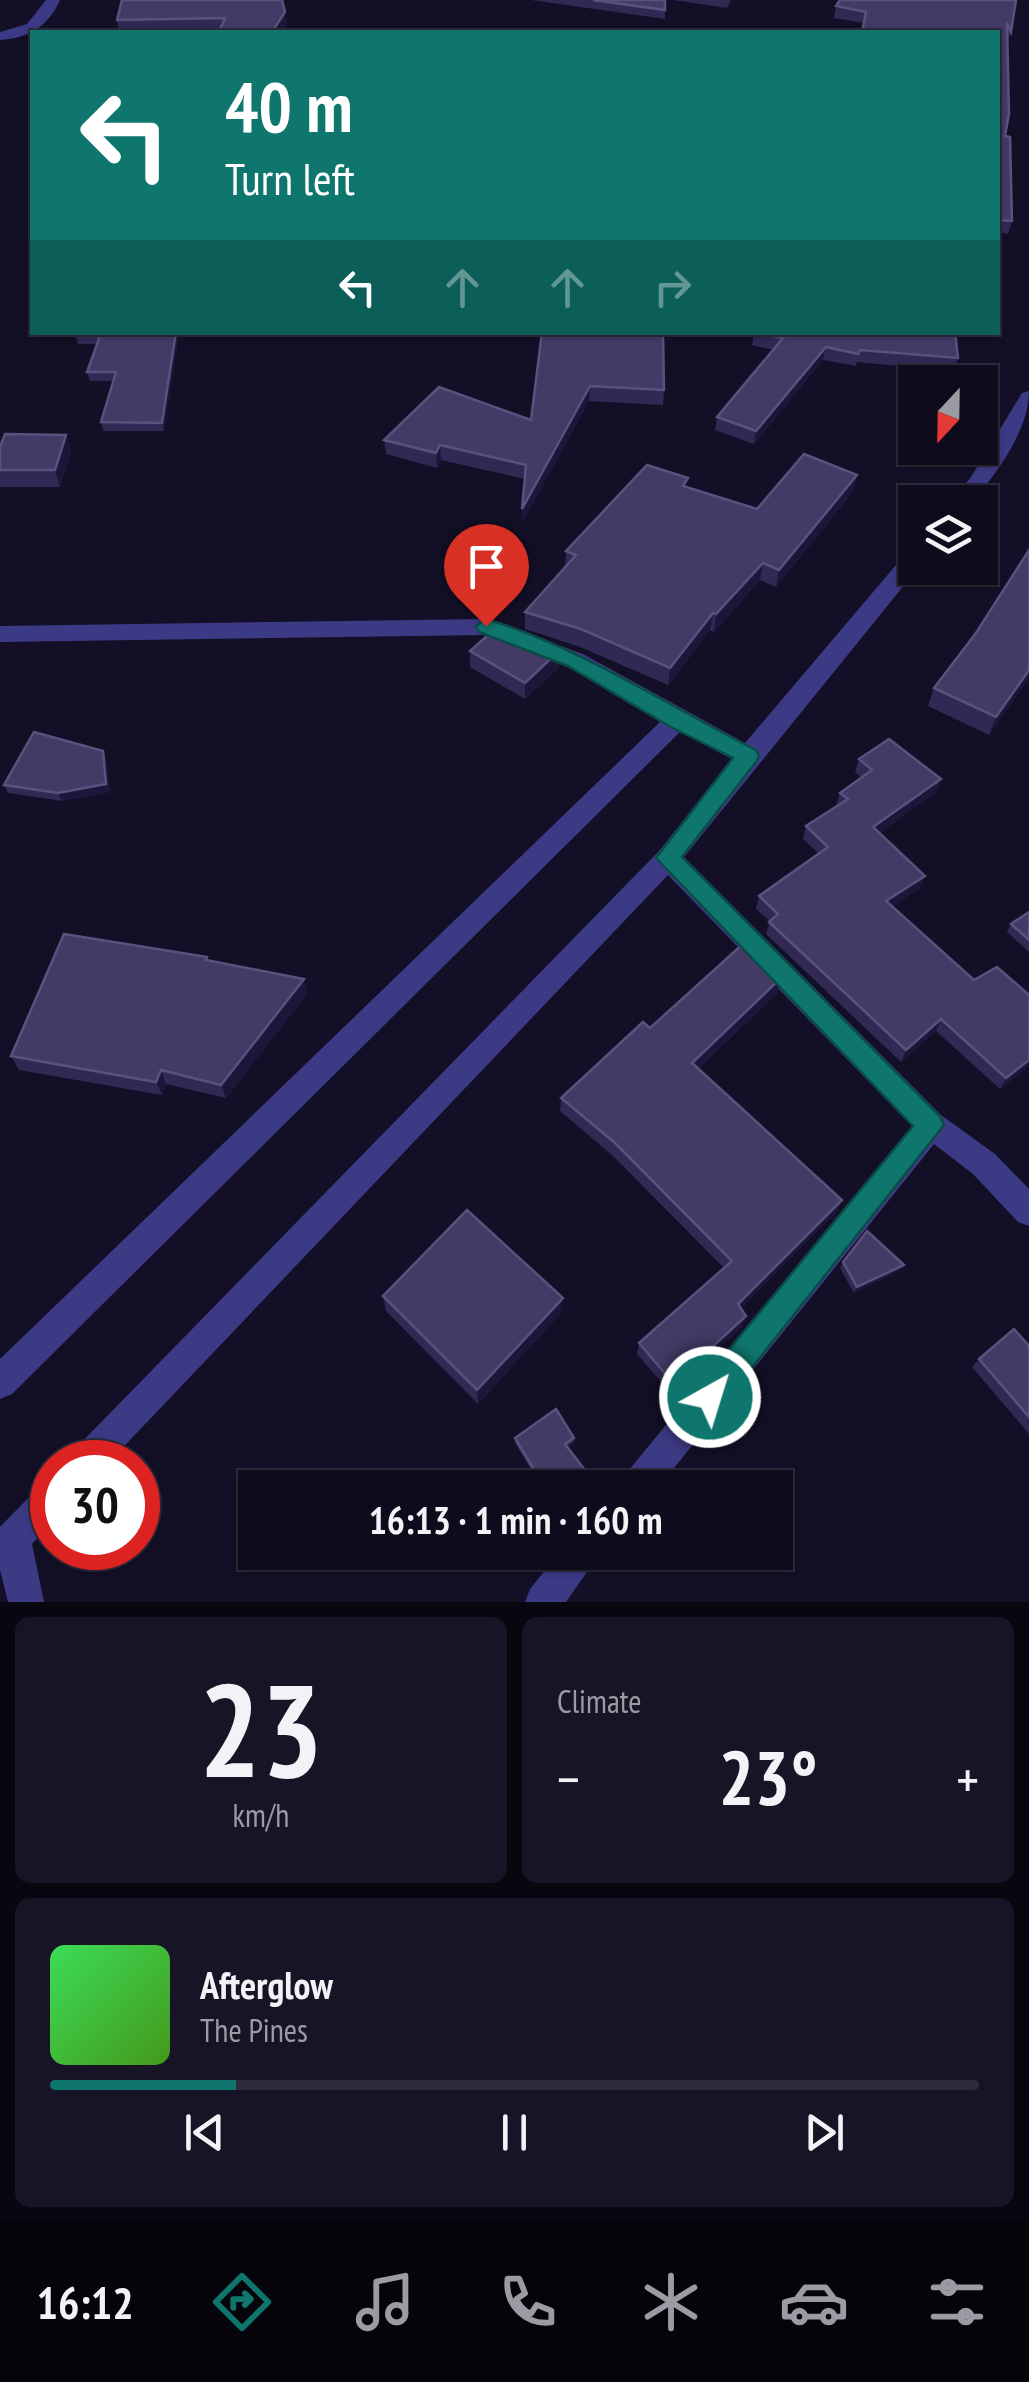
<!DOCTYPE html>
<html lang="en">
<head>
<meta charset="utf-8">
<style>
	body { margin:0; font-family:"PT Sans Narrow",sans-serif; background:#171425; color:#f1f3f6; height:100vh; display:flex; flex-direction:column; font-size:38px; white-space:nowrap }
	* { box-sizing:border-box; margin:0 }
	p { font-size:32px; color:#9b9ba3 }
	.icon { flex:none; width:55px; height:55px; fill:none; stroke:currentColor; stroke-width:2; stroke-linecap:round; stroke-linejoin:round }
	.map { position:relative; height:1602px; overflow:hidden }
	.drawer { display:flex; flex-direction:column; gap:15px; padding:15px; background:#08060f; flex:1 }
	.drawer>* { flex:none }
	.banner { position:absolute; left:30px; top:30px; width:970px; height:305px; border-radius:0px; box-shadow:0 2px 8px #0004,0 0 0 2px #2e2b3b; background:#0f766e; color:#fff; overflow:hidden }
	.needle { width:65px; rotate:202deg }
	.buttons { position:absolute; left:898px; top:365px; display:grid; gap:20px }
	.buttons a { display:grid; place-items:center; width:100px; height:100px; border-radius:0px; background:#0e0b1c; box-shadow:0 2px 8px #0004,0 0 0 2px #2e2b3b; font-size:50px }
	.speed { position:absolute; left:30px; top:1440px; display:flex; gap:20px; font-size:50px; font-weight:700; text-align:center }
	.speed>* { display:grid; place-content:center; width:130px; height:130px; border-radius:50%; background:#0e0b1c; box-shadow:0 2px 8px #0004,0 0 0 2px #2e2b3b; line-height:1 }
	.speed .limit { border:15px solid #d22; background:#fff; color:#111 }
	.pin { position:absolute; display:grid; place-items:center; width:85px; height:85px; color:#fff; margin:-102px -42px; border-radius:50% 50% 50% 0; rotate:-45deg; box-shadow:0 0 10px #0007 }
	.pin .icon { rotate:45deg }
	.me { position:absolute; width:110px; margin:-55px; rotate:39deg; stroke-linejoin:round; filter:drop-shadow(0 0 8px #0008) }
	.turn { display:flex; align-items:center; gap:35px; height:210px; padding:0 30px; font-size:45px }
	.turn .icon { width:130px; height:130px; stroke-width:2.5 }
	.turn b { display:block; font-size:70px; line-height:85px }
	.lanes { display:flex; align-items:center; height:95px; padding:0 30px; background:#0003; justify-content:center; gap:50px; direction:ltr }
	.lanes .off { opacity:.35 }
	.big { font-size:75px; font-weight:700; line-height:1.1 }
	.drawer .tile { flex:1; display:flex; flex-direction:column; justify-content:center; gap:15px; min-width:0; padding:0 35px; border-radius:15px; background:#171425 }
	.drawer .dial { align-items:center; gap:0 }
	.dial b { font-size:130px; line-height:1 }
	.song { display:flex; align-items:center; gap:30px }
	.cover { width:120px; height:120px; border-radius:15px; background:linear-gradient(135deg,hsl(130 70% 55%),hsl(100 70% 35%)) }
	.played { height:10px; border-radius:5px; background:linear-gradient(90deg,#0f766e 20%,#2e2b3b 20%) }
	.keys { display:flex; justify-content:space-around; direction:ltr }
	.heat { display:flex; justify-content:space-between; align-items:center; font-size:55px; direction:ltr }
	.drawer .tiles { flex:1; display:grid; gap:15px; grid-template-columns:1fr 1fr }
	.tile:last-child { grid-column:span 2 }
	.trip { position:absolute; left:238px; top:1470px; width:555px; height:100px; border-radius:0px; background:#0e0b1c; box-shadow:0 2px 8px #0004,0 0 0 2px #2e2b3b; font-weight:700; line-height:100px; text-align:center }
	.menu { display:flex; height:160px; justify-content:space-around; align-items:center; background:#06040b; color:#9b9ba3 }
	.menu .icon { width:70px; height:70px }
	.menu .selected { color:#0f766e }
	.menu b { font-size:45px; color:#f1f3f6 }
	.map>svg:first-child { display:block }
</style>
</head>
<body>
<div class="map">
<svg width="1029" height="1602" viewBox="0 0 1029 1602">
	<rect width="100%" height="100%" fill="#130f26"/>
	<g fill="none" stroke-linecap="round" stroke-linejoin="round">
		<!-- minor -->
		<g fill="#3d3a85" fill-rule="evenodd">
			<path d="M46,0H60C48,27 28,38 0,40V32L27,24Z"/>
			<path d="M1029,391C1029,430 997,473 972,502H951L971,477L1022,393Z"/>
			<path d="M915,550V568H918L684,857L941,1115L995,1154L1029,1189V1226L1018,1222L973,1174L934,1144L658,1488H619L624,1476L912,1126L668,875L109,1462H69L74,1450L659,851L732,759L680,732L12,1394L0,1399V1359L660,722L567,666L485,635L0,642V626L487,619L583,654L745,743L907,552Z"/>
			<path d="M52,1481V1523L32,1544L44,1602H8L0,1570V1527L40,1486Z"/>
			<path d="M560,1552H601L566,1602H525L530,1589Z"/>
		</g>
	</g>
	<!-- wall -->
	<g fill="#312854">
		<path d="M122,0L287,24L282,32H221V30L119,32L117,20Z"/>
		<path d="M531,0H665V19Z"/>
		<path d="M673,0H731L727,8Z"/>
		<path d="M1016,0L1008,44L1005,136L1012,221L1008,234L998,232V32L864,23L834,18L836,6Z"/>
		<path d="M179,332L164,431H103L101,422L113,381H90L87,372L97,344H78L76,336Z"/>
		<path d="M542,332L664,390L663,405L589,401L522,523L525,479L441,460L437,468L386,454L384,440L531,420Z"/>
		<path d="M754,333L958,358L954,371L857,362L856,366L823,360L754,444L715,430L717,417L774,350L752,345Z"/>
		<path d="M66,435L71,452L60,487H0V447Z"/>
		<path d="M687,487L757,509L853,492L776,587L760,580L714,632L710,630L668,685L580,647L525,629V612L565,567L566,551Z"/>
		<path d="M976,633L1029,677L989,735L928,706L934,688Z"/>
		<path d="M470,651L559,667L525,699L470,667Z"/>
		<path d="M106,759L110,792L62,801L8,793L4,785Z"/>
		<path d="M859,759L941,779L936,792L879,833L920,888L892,906L1029,1066L1000,1089L936,1031L901,1062L766,934L770,921L756,909L759,896L819,854L803,839L806,826L836,806L840,793L861,777L855,772Z"/>
		<path d="M1029,912V952L1007,932L1011,924Z"/>
		<path d="M207,957L208,960L307,994L226,1098L166,1084L162,1095L19,1070L11,1056Z"/>
		<path d="M781,978L777,993L698,1069L842,1200L836,1212L741,1308L746,1316L742,1327L670,1392L637,1354L639,1343L724,1268L613,1156L560,1111L561,1098L650,1028Z"/>
		<path d="M843,1262L904,1265L900,1270L854,1293L840,1268Z"/>
		<path d="M383,1296L561,1313L478,1404L386,1311Z"/>
		<path d="M1029,1346V1434L972,1367L979,1359Z"/>
		<path d="M515,1438H574V1442L567,1447L594,1482L593,1486L591,1488H542L515,1443Z"/>
	</g>
	<!-- shaded-wall -->
	<g fill="#1d163a">
		<path d="M285,12L287,24L282,32H272Z"/>
		<path d="M176,332H179L164,431L162,423Z"/>
		<path d="M826,347L823,360L754,444L756,431Z"/>
		<path d="M590,386L589,401L522,523V509Z"/>
		<path d="M66,435L71,452L60,487L55,470Z"/>
		<path d="M440,445L441,460L437,468L436,453Z"/>
		<path d="M857,475L853,492L776,587L779,570Z"/>
		<path d="M763,563L760,580L714,632L716,614Z"/>
		<path d="M713,613L710,630L668,685L670,668Z"/>
		<path d="M559,651V667L525,699V683Z"/>
		<path d="M1029,670V677L989,735L996,717Z"/>
		<path d="M103,751L106,759L110,792L62,801L58,793Z"/>
		<path d="M941,779L936,792L869,840L873,827Z"/>
		<path d="M925,876L920,888L882,914L886,901Z"/>
		<path d="M781,978L777,993L689,1077L692,1063Z"/>
		<path d="M304,979L307,994L226,1098L221,1085Z"/>
		<path d="M941,1019L936,1031L901,1062L906,1050Z"/>
		<path d="M1029,1060V1066L1000,1089L1006,1078Z"/>
		<path d="M161,1070L166,1084L162,1095L156,1082Z"/>
		<path d="M842,1200L836,1212L734,1315L738,1304Z"/>
		<path d="M904,1265L900,1270L854,1293L857,1287Z"/>
		<path d="M563,1298L561,1313L478,1404L477,1390Z"/>
		<path d="M746,1316L742,1327L670,1392L673,1383Z"/>
	</g>
	<!-- building -->
	<g fill="#433a66" stroke="#5a527e" stroke-width="2.5">
		<path d="M122,0H282L285,12L272,32H265L220,29L225,18L117,20Z"/>
		<path d="M593,0H665V10Z"/>
		<path d="M840,0H1016L1011,32L1007,23L1009,114L1005,136L1010,137L1012,221L998,220V32H862L866,12L836,6Z"/>
		<path d="M77,332H176L162,423L101,422L116,372H87L100,336H76Z"/>
		<path d="M542,332H663L664,390L590,386L522,509L526,465L440,445L436,453L384,440L439,387L531,420Z"/>
		<path d="M955,332L958,358L860,350L858,354L826,347L756,431L717,417L783,338L754,332Z"/>
		<path d="M5,434L66,435L55,470H0V447Z"/>
		<path d="M804,454L857,475L779,570L763,563L716,614L713,613L670,668L581,629L525,612L576,555L566,551L647,465L688,478L683,486L757,509Z"/>
		<path d="M1029,550V670L996,717L934,688L976,633Z"/>
		<path d="M497,627L559,651L525,683L470,651Z"/>
		<path d="M34,732L103,751L106,784L58,793L4,785Z"/>
		<path d="M889,739L941,779L873,827L925,876L886,901L974,980L997,967L1029,995V1060L1006,1078L941,1019L906,1050L769,922L778,914L759,896L828,847L806,826L848,799L840,793L872,770L859,759Z"/>
		<path d="M1029,912V940L1011,924Z"/>
		<path d="M64,934L207,957L206,960L304,979L221,1085L161,1070L156,1082L11,1056Z"/>
		<path d="M745,942L781,978L692,1063L842,1200L738,1304L746,1316L673,1383L639,1343L732,1261L615,1143L561,1098L643,1022L650,1028Z"/>
		<path d="M467,1210L563,1298L477,1390L383,1296Z"/>
		<path d="M867,1231L904,1265L857,1287L843,1262Z"/>
		<path d="M1014,1329L1029,1346V1417L979,1359Z"/>
		<path d="M556,1409L574,1438L565,1444L594,1482L588,1488H545L515,1438Z"/>
	</g>
	<!-- route -->
	<path fill="#0f766e" stroke="#0a4d48" stroke-width="2.5" d="M486,619C583,648 666,705 756,750L759,756L756,762L682,857L940,1116L944,1125L720,1408L710,1412L699,1408L695,1397L699,1386L913,1126L656,858L733,758L669,726L568,666L479,632L476,626Z"/>
</svg>
<div class="buttons">
<a><svg class="needle" viewBox="-14 -14 28 28"><path d="M0-13l5 13h-10z" fill="#e53935"/><path d="M0 13l5-13h-10z" fill="#9b9ba3"/></svg></a>
<a><svg class="icon" aria-label="layers" viewBox="0 0 24 24"><path d="M12 4l9 5-9 5-9-5zM3 14l9 5 9-5"/></svg></a>
</div>
<div class="speed"><div class="limit">30</div></div>
<div class="pin" style="left:486px;top:626px;background:#d93025"><svg class="icon" aria-label="arrive" viewBox="0 0 24 24"><path d="M6 21V4h12l-3 4 3 4H6"/></svg></div>
<svg class="me" style="left:710px;top:1397px" viewBox="-20 -20 40 40"><circle r="17" fill="#0f766e" stroke="#fff" stroke-width="3"/><path d="M0-11L8 9 0 5-8 9z" fill="#fff"/></svg>
<div class="trip">16:13 · 1 min · 160 m</div>
<div class="banner">
<div class="turn"><svg class="icon" aria-label="left" viewBox="0 0 24 24"><path d="M17 20v-9H6M10 6l-5 5 5 5"/></svg><div><b>40 m</b>Turn left</div></div>
<div class="lanes"><svg class="icon" aria-label="left" viewBox="0 0 24 24"><path d="M17 20v-9H6M10 6l-5 5 5 5"/></svg><svg class="icon off" aria-label="ahead" viewBox="0 0 24 24"><path d="M12 20V5M6 11l6-6 6 6"/></svg><svg class="icon off" aria-label="ahead" viewBox="0 0 24 24"><path d="M12 20V5M6 11l6-6 6 6"/></svg><svg class="icon off" aria-label="right" viewBox="0 0 24 24"><path d="M7 20v-9h11M14 6l5 5-5 5"/></svg></div>
</div>
</div>
<section class="drawer">
<div class="tiles">
<div class="tile dial"><b>23</b><p>km/h</p></div>
<div class="tile"><p>Climate</p>
<div class="heat"><a>−</a><b class="big">23°</b><a>+</a></div>
</div>
<div class="tile">
<div class="song"><i class="cover"></i><div><b>Afterglow</b><p>The Pines</p></div></div>
<div class="played"></div>
<div class="keys"><svg class="icon" aria-label="previous" viewBox="0 0 24 24"><path d="M18 5L8 12l10 7zM5 5v14"/></svg><svg class="icon" aria-label="pause" viewBox="0 0 24 24"><path d="M8 5v14M16 5v14"/></svg><svg class="icon" aria-label="next" viewBox="0 0 24 24"><path d="M6 5l10 7-10 7zM19 5v14"/></svg></div>
</div>
</div>
</section>
<nav class="menu">
<b>16:12</b>
<svg class="icon selected" aria-label="directions" viewBox="0 0 24 24"><path d="M12 3l9 9-9 9-9-9zM9 14v-3h6M13 9l2 2-2 2"/></svg>
<svg class="icon" aria-label="music" viewBox="0 0 24 24"><path d="M9 18V5l10-2v13"/><circle cx="6" cy="18" r="3"/><circle cx="16" cy="16" r="3"/></svg>
<svg class="icon" aria-label="phone" viewBox="0 0 24 24"><path d="M5 4h4l2 5-3 2q2 4 5 5l2-3 5 2v4C11 20 4 13 5 4z"/></svg>
<svg class="icon" aria-label="climate" viewBox="0 0 24 24"><path d="M12 3v18M4 7l16 10M4 17L20 7"/></svg>
<svg class="icon" aria-label="car" viewBox="0 0 24 24"><path d="M5 17H2v-5l4-1 3-4h7l3 4 3 1v5h-3M9 17h6M6 11h13"/><circle cx="7" cy="17" r="2"/><circle cx="17" cy="17" r="2"/></svg>
<svg class="icon" aria-label="filters" viewBox="0 0 24 24"><path d="M4 7h16M4 17h16"/><circle cx="9" cy="7" r="2"/><circle cx="15" cy="17" r="2"/></svg>
</nav>
</body>
</html>
